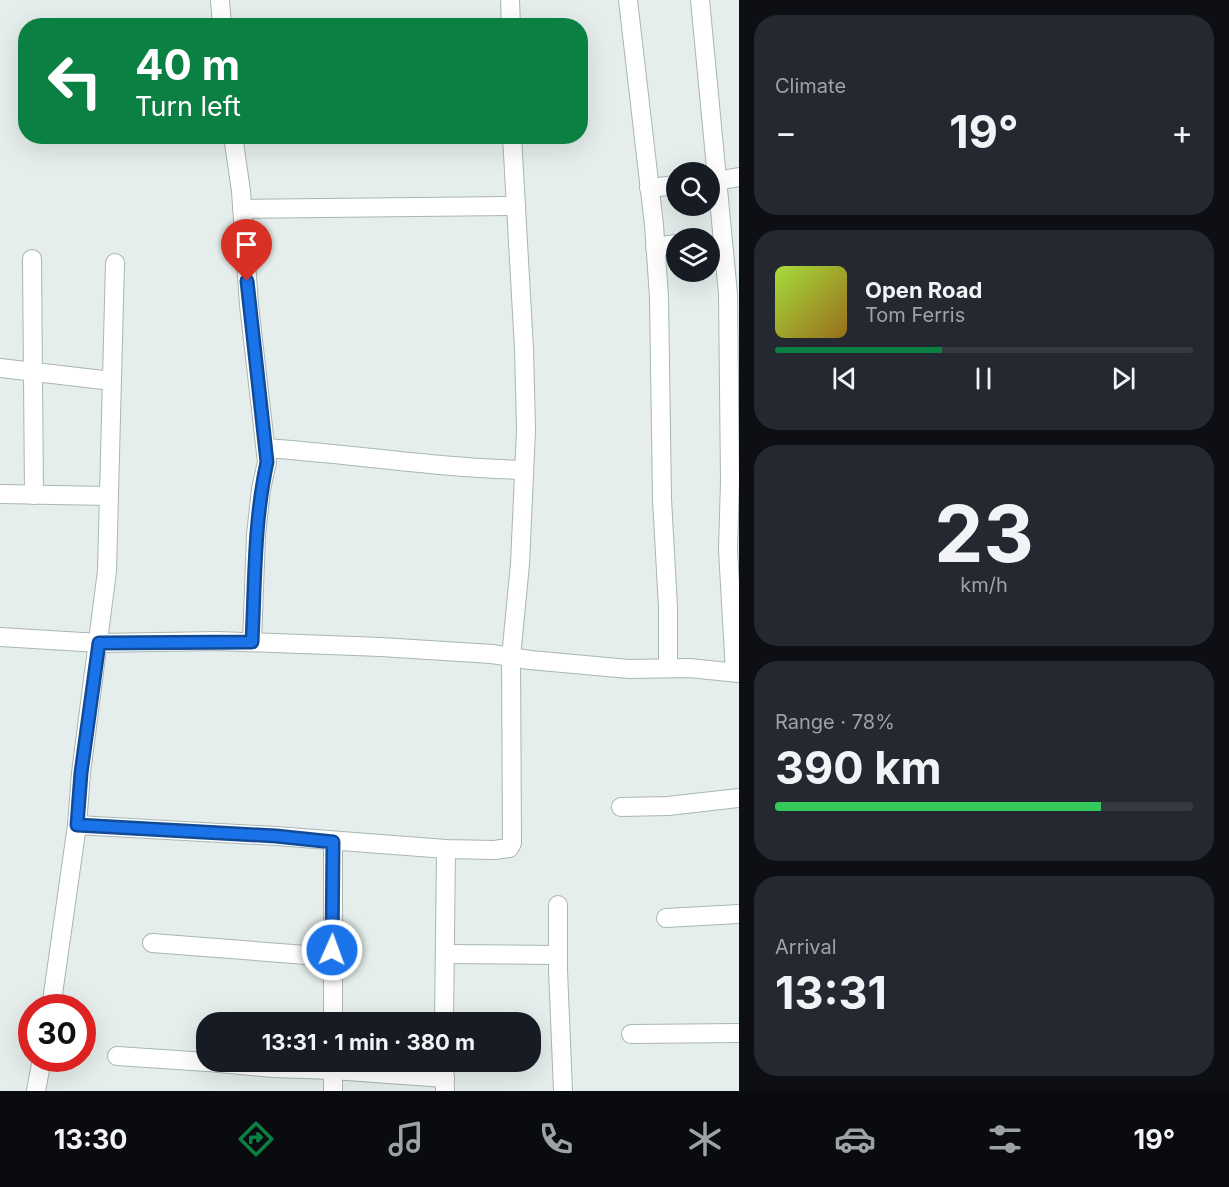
<!DOCTYPE html>
<html lang="en">
<head>
<meta charset="utf-8">
<style>
	body { margin:0; font-family:Inter,sans-serif; background:#242831; color:#f1f3f6; height:100vh; display:flex; flex-direction:column; font-size:22px; white-space:nowrap }
	* { box-sizing:border-box; margin:0 }
	p { font-size:20px; color:#9ea1a6 }
	.icon { flex:none; width:33px; height:33px; fill:none; stroke:currentColor; stroke-width:2; stroke-linecap:round; stroke-linejoin:round }
	.map { position:relative; flex:1; overflow:hidden }
	.panel { display:flex; flex-direction:column; gap:15px; padding:15px; background:#0d0f14; width:490px }
	.panel>* { flex:none }
	.guide { position:absolute; left:18px; top:18px; width:570px; height:126px; border-radius:24px; box-shadow:0 6px 24px #0002; background:#0b8043; color:#fff; overflow:hidden }
	.fabs { position:absolute; left:666px; top:162px; display:grid; gap:12px }
	.fabs a { display:grid; place-items:center; width:54px; height:54px; border-radius:50%; background:#171b24; box-shadow:0 6px 24px #0002; font-size:30px }
	.speed { position:absolute; left:18px; top:994px; display:flex; gap:12px; font-size:30px; font-weight:700; text-align:center }
	.speed>* { display:grid; place-content:center; width:78px; height:78px; border-radius:50%; background:#171b24; box-shadow:0 6px 24px #0002; line-height:1 }
	.speed .limit { border:9px solid #d22; background:#fff; color:#111 }
	.pin { position:absolute; display:grid; place-items:center; width:51px; height:51px; color:#fff; margin:-62px -26px; border-radius:50% 50% 50% 0; rotate:-45deg; box-shadow:0 0 6px #0007 }
	.pin .icon { rotate:45deg }
	.me { position:absolute; width:66px; margin:-33px; rotate:2deg; stroke-linejoin:round; filter:drop-shadow(0 0 4px #0008) }
	.turn { display:flex; align-items:center; gap:21px; height:126px; padding:0 18px; font-size:27px }
	.turn .icon { width:78px; height:78px; stroke-width:2.5 }
	.turn b { display:block; font-size:42px; line-height:51px }
	.big { font-size:45px; font-weight:700; line-height:1.1 }
	.panel .card { flex:1; display:flex; flex-direction:column; justify-content:center; gap:9px; min-width:0; padding:0 21px; border-radius:24px; background:#242831 }
	.panel .dial { align-items:center; gap:0 }
	.dial b { font-size:78px; line-height:1 }
	.song { display:flex; align-items:center; gap:18px }
	.cover { width:72px; height:72px; border-radius:9px; background:linear-gradient(135deg,hsl(80 70% 55%),hsl(40 70% 35%)) }
	.played { height:6px; border-radius:3px; background:linear-gradient(90deg,#0b8043 40%,#363941 40%) }
	.keys { display:flex; justify-content:space-around; direction:ltr }
	.heat { display:flex; justify-content:space-between; align-items:center; font-size:33px; direction:ltr }
	.charge { height:9px; border-radius:4px; background:linear-gradient(90deg,#34c759 78%,#363941 0) }
	.trip { position:absolute; left:196px; top:1012px; width:345px; height:60px; border-radius:24px; background:#171b24; box-shadow:0 6px 24px #0002; font-weight:700; line-height:60px; text-align:center }
	.menu { display:flex; height:96px; justify-content:space-around; align-items:center; background:#090b0e; color:#9ea1a6 }
	.menu .icon { width:42px; height:42px }
	.menu .active { color:#0b8043 }
	.menu b { font-size:27px; color:#f1f3f6 }
	main { display:flex; flex:1; min-height:0 }
	.map>svg:first-child { display:block }
</style>
</head>
<body>
<main>
<div class="map">
<svg width="739" height="1091" viewBox="0 0 739 1091">
	<rect width="100%" height="100%" fill="#e5eeec"/>
	<g fill="none" stroke-linecap="round" stroke-linejoin="round">
		<defs>
			<g id="street">
				<path d="M220,0L222,26"/>
				<path d="M510,0L511,26"/>
				<path d="M628,0L654,225L659,297L662,499L668,607V668"/>
				<path d="M700,0L728,294L730,481L728,550L735,672"/>
				<path d="M233,136L241,191L249,305L267,462L261,489L256,535L252,642"/>
				<path d="M710,182L739,177"/>
				<path d="M649,188L676,185"/>
				<path d="M242,209L516,206"/>
				<path d="M655,247L676,244"/>
				<path d="M32,259L34,495"/>
				<path d="M0,368L112,381"/>
				<path d="M266,448C352,454 438,468 524,470"/>
				<path d="M0,494L109,496"/>
				<path d="M0,637L99,643L217,641L381,647L492,654L530,660L629,669L689,668L739,673"/>
				<path d="M621,807L668,806L739,798"/>
				<path d="M77,825L276,836L446,849L494,850L509,848L512,843L511,657L520,564L526,430L524,349L512,136"/>
				<path d="M558,905V970L563,1091"/>
				<path d="M666,918L739,914"/>
				<path d="M152,943L332,957"/>
				<path d="M445,954L558,955"/>
				<path d="M51,1008L77,825L81,773L107,571L115,263"/>
				<path d="M333,1023V841"/>
				<path d="M444,1023L446,849"/>
				<path d="M631,1034L739,1033"/>
				<path d="M117,1056L207,1062"/>
				<path d="M209,1062L273,1068L333,1070L445,1078"/>
				<path d="M444,1062L445,1091"/>
				<path d="M36,1091L42,1059"/>
				<path d="M333,1091V1062"/>
			</g>
		</defs>
		<!-- street casing -->
		<use href="#street" stroke="#a7b7b4" stroke-width="20"/>
		<!-- street -->
		<use href="#street" stroke="#fff" stroke-width="18"/>
	</g>
	<g fill="none" stroke-linecap="round" stroke-linejoin="round">
		<defs>
			<path id="route" d="M247,281L267,462C254,521 255,581 252,642L99,643L81,773L77,825L276,836L333,842L332,950"/>
		</defs>
		<!-- route casing -->
		<use href="#route" stroke="#114b97" stroke-width="15"/>
		<!-- route -->
		<use href="#route" stroke="#1a73e8" stroke-width="10"/>
	</g>
</svg>
<div class="fabs">
<a><svg class="icon" aria-label="search" viewBox="0 0 24 24"><circle cx="10" cy="10" r="6"/><path d="M15 15l6 6"/></svg></a>
<a><svg class="icon" aria-label="layers" viewBox="0 0 24 24"><path d="M12 4l9 5-9 5-9-5zM3 14l9 5 9-5"/></svg></a>
</div>
<div class="speed"><div class="limit">30</div></div>
<div class="pin" style="left:247px;top:281px;background:#d93025"><svg class="icon" aria-label="arrive" viewBox="0 0 24 24"><path d="M6 21V4h12l-3 4 3 4H6"/></svg></div>
<svg class="me" style="left:332px;top:950px" viewBox="-20 -20 40 40"><circle r="17" fill="#1a73e8" stroke="#fff" stroke-width="3"/><path d="M0-11L8 9 0 5-8 9z" fill="#fff"/></svg>
<div class="trip">13:31 · 1 min · 380 m</div>
<div class="guide">
<div class="turn"><svg class="icon" aria-label="left" viewBox="0 0 24 24"><path d="M17 20v-9H6M10 6l-5 5 5 5"/></svg><div><b>40 m</b>Turn left</div></div>
</div>
</div>
<section class="panel">
<div class="card"><p>Climate</p>
<div class="heat"><a>−</a><b class="big">19°</b><a>+</a></div>
</div>
<div class="card">
<div class="song"><i class="cover"></i><div><b>Open Road</b><p>Tom Ferris</p></div></div>
<div class="played"></div>
<div class="keys"><svg class="icon" aria-label="previous" viewBox="0 0 24 24"><path d="M18 5L8 12l10 7zM5 5v14"/></svg><svg class="icon" aria-label="pause" viewBox="0 0 24 24"><path d="M8 5v14M16 5v14"/></svg><svg class="icon" aria-label="next" viewBox="0 0 24 24"><path d="M6 5l10 7-10 7zM19 5v14"/></svg></div>
</div>
<div class="card dial"><b>23</b><p>km/h</p></div>
<div class="card"><p>Range · 78%</p><b class="big">390 km</b><div class="charge"></div></div>
<div class="card"><p>Arrival</p><b class="big">13:31</b></div>
</section>
</main>
<nav class="menu">
<b>13:30</b>
<svg class="icon active" aria-label="directions" viewBox="0 0 24 24"><path d="M12 3l9 9-9 9-9-9zM9 14v-3h6M13 9l2 2-2 2"/></svg>
<svg class="icon" aria-label="music" viewBox="0 0 24 24"><path d="M9 18V5l10-2v13"/><circle cx="6" cy="18" r="3"/><circle cx="16" cy="16" r="3"/></svg>
<svg class="icon" aria-label="phone" viewBox="0 0 24 24"><path d="M5 4h4l2 5-3 2q2 4 5 5l2-3 5 2v4C11 20 4 13 5 4z"/></svg>
<svg class="icon" aria-label="climate" viewBox="0 0 24 24"><path d="M12 3v18M4 7l16 10M4 17L20 7"/></svg>
<svg class="icon" aria-label="car" viewBox="0 0 24 24"><path d="M5 17H2v-5l4-1 3-4h7l3 4 3 1v5h-3M9 17h6M6 11h13"/><circle cx="7" cy="17" r="2"/><circle cx="17" cy="17" r="2"/></svg>
<svg class="icon" aria-label="filters" viewBox="0 0 24 24"><path d="M4 7h16M4 17h16"/><circle cx="9" cy="7" r="2"/><circle cx="15" cy="17" r="2"/></svg>
<b>19°</b>
</nav>
</body>
</html>
